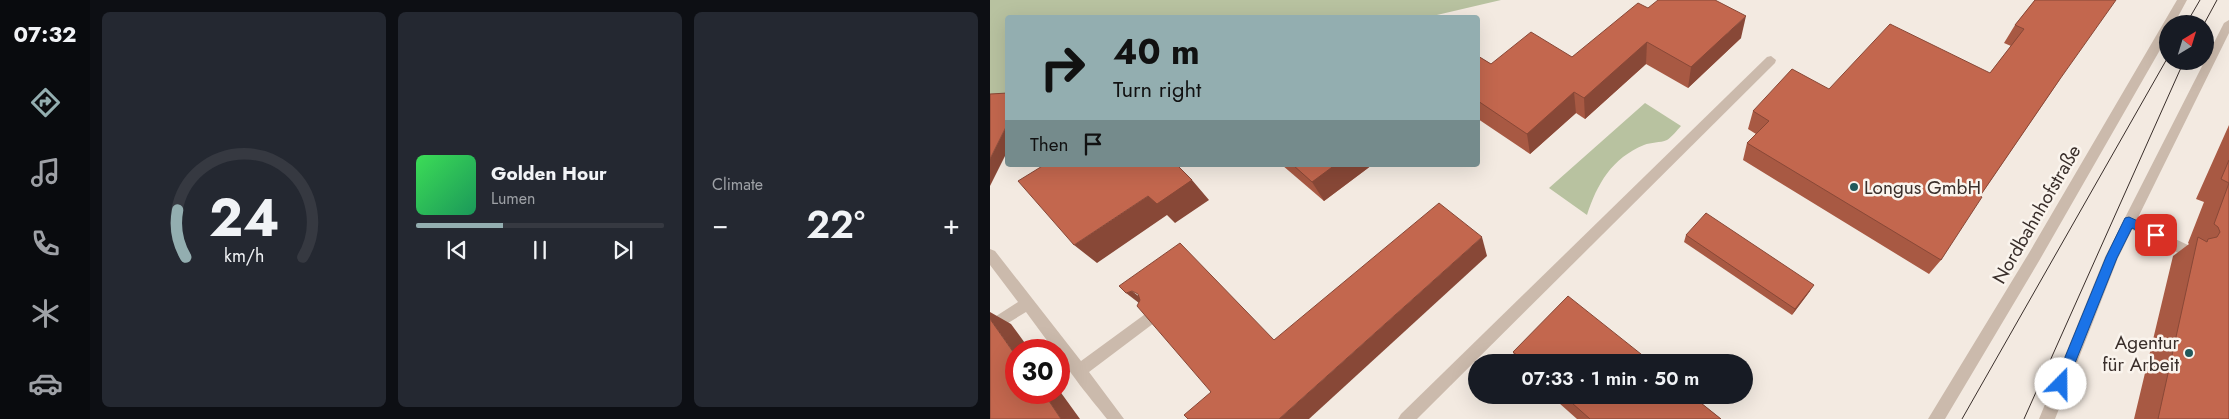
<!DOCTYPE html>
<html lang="en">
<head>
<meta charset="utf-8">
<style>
	body { margin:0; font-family:Jost,sans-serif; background:#242831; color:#f1f3f6; height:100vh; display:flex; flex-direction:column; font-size:19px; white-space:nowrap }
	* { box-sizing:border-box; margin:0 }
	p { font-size:16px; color:#9ea1a6 }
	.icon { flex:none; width:28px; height:28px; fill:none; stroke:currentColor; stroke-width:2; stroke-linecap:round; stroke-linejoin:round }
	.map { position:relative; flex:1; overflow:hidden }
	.sheet { display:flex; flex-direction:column; gap:12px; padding:12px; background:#0d0f14; width:900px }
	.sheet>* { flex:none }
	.hud { position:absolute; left:15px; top:15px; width:475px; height:152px; border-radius:5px; box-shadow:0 5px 20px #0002; background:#93aeb0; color:#111; overflow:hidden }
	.needle { width:32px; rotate:38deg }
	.fabs { position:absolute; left:1169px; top:15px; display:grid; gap:10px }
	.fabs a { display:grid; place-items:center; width:55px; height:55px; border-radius:50%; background:#171b24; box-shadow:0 5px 20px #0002; font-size:25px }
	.speed { position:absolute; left:15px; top:339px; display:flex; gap:10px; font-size:25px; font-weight:700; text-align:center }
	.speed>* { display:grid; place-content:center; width:65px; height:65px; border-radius:50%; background:#171b24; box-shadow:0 5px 20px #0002; line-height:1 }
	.speed .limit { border:8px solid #d22; background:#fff; color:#111 }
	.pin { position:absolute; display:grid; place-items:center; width:42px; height:42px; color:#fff; margin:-21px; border-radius:10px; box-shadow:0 2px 8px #0006 }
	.me { position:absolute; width:55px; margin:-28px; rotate:22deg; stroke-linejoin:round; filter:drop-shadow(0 0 4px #0008) }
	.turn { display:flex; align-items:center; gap:18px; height:105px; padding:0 25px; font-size:22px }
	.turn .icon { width:65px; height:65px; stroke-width:2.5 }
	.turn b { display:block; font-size:35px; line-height:42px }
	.then { display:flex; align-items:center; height:48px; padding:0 25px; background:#0003; gap:10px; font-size:19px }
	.big { font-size:38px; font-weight:600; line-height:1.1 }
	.sheet .card { flex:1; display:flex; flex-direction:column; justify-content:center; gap:8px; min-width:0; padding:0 18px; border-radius:8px; background:#242831 }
	.sheet .dial { align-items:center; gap:0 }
	.dial svg { height:130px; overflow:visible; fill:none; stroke:#363941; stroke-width:7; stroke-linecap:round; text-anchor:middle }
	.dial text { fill:#f1f3f6; stroke:none }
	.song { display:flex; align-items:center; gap:15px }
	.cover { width:60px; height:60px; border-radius:8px; background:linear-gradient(135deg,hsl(130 70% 55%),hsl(150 70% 35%)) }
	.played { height:5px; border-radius:2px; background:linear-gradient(90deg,#93aeb0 35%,#363941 35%) }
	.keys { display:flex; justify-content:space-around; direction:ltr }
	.heat { display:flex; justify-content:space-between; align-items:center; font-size:28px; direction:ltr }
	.sheet .tiles { flex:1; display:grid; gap:12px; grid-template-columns:repeat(3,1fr) }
	.trip { position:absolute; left:478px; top:354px; width:285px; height:50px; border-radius:25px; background:#171b24; box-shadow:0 5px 20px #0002; font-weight:600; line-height:50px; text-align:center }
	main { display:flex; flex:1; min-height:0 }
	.tab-bar { display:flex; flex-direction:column; width:90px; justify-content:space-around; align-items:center; background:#090b0e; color:#9ea1a6 }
	.tab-bar .icon { width:35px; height:35px }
	.tab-bar .active { color:#93aeb0 }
	.tab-bar b { font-size:22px; color:#f1f3f6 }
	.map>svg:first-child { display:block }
</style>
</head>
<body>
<main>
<nav class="tab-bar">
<b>07:32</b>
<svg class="icon active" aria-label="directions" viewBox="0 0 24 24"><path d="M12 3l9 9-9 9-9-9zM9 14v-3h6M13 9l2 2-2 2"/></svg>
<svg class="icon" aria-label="music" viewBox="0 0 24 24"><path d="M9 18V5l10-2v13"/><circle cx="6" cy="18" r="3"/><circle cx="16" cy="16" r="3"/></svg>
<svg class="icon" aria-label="phone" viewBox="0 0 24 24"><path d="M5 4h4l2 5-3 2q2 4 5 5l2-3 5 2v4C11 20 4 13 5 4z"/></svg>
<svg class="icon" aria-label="climate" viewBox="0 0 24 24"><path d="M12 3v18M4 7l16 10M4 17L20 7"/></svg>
<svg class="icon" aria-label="car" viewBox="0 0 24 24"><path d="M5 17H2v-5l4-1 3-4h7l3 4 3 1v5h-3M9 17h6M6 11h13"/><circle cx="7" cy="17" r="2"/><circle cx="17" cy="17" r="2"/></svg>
</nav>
<section class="sheet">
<div class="tiles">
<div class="card dial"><svg viewBox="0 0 100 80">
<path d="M14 69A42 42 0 1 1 86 69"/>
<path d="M14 69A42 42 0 0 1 9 40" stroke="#93aeb0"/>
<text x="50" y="56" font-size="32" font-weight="700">24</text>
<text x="50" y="72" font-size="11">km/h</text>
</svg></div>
<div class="card">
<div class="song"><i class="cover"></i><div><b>Golden Hour</b><p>Lumen</p></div></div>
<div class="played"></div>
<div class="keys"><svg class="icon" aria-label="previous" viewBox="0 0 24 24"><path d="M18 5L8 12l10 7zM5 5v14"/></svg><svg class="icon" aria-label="pause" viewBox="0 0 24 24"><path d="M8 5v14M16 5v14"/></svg><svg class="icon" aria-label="next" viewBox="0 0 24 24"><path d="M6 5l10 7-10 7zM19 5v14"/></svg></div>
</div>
<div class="card"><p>Climate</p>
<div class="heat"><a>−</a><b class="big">22°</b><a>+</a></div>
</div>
</div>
</section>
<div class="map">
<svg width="1239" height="419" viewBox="0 0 1239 419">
	<rect width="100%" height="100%" fill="#f3eae1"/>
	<!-- green -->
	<g fill="#b8c2a0">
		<path d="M0,0H511L434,18H18L17,94L0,95Z"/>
		<path d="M655,103L691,126C687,130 682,137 677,140C670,143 661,142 654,145C622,158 607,184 597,215L559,188Z"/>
	</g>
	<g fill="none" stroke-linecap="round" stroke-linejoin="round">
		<!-- lane -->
		<g fill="#cbbaac" fill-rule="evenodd">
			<path d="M1139,217L1200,246L1202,250L1200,254L1195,256L1190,254L1135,226L1133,222L1135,218Z"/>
			<path d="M0,249L5,251L91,361L158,312L163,310L168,312L170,316L168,320L99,372L134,419H117C107,406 69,362 69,350H64L36,312L0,334V320L28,302L0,265Z"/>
		</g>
		<!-- street -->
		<g fill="#cbbaac" fill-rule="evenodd">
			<path d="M1187,0H1197L1184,24H1178V36L1049,261L955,419H938L1039,253Z"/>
			<path d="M1239,20V33L1128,258L1065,419H1049L1115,257L1234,23Z"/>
			<path d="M781,56L786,60L785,63L427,419H408L411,414L777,57Z"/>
		</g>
		<!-- tram -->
		<g stroke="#3a2f2b" stroke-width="1">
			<path d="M1196,24L1210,0"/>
			<path d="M1214,24L1227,0"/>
			<path d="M972,419L1178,57"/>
			<path d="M1034,419L1194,61"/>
		</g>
	</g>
	<!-- wall -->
	<g fill="#a85943">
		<path d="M1045,0L1070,79L990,196L951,260L939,274L753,160L757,143L766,134L758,129L763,111L839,89L1000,73L1021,46L1014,43L1025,25Z"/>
		<path d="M658,8L751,38L698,88L656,64L595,119L586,113L540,154L488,119V56L501,64L582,57Z"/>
		<path d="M1239,125V419H1144L1183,256L1199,244L1198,243L1214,202L1206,199Z"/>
		<path d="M292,165H382L334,201Z"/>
		<path d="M696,235L820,291L802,315L694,242Z"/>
		<path d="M523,352L661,362H527Z"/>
		<path d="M560,395H701L731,419H587Z"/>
	</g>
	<!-- shaded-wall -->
	<g fill="#884837">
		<path d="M756,16L751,38L698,88L701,67Z"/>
		<path d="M657,42L656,64L595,119L594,98Z"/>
		<path d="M584,92L586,113L540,154L537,134Z"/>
		<path d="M18,123V150L0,186V159Z"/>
		<path d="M345,165H382L334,201L322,182Z"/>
		<path d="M202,180L219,200L185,223L177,215L107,263L84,245L158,196Z"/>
		<path d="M492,237L497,256L319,419H289Z"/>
		<path d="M824,285L820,291L802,315L805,309Z"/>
		<path d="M142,291L164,308L158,310L136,293Z"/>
		<path d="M0,312L21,324L40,350H26V356L0,319Z"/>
		<path d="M69,390L90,419H71L53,392H69Z"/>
	</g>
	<!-- building -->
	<g fill="#c3674e" stroke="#884837">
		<path d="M668,0H725L756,16L701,67L657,42L594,98L584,92L537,134L488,101V56L501,64L541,32L582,57L648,3L658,8Z"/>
		<path d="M1045,0H1126L1070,79L990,196L992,197L951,260L757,143L779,121L763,111L802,69L839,89L900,24L1000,73L1034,29L1025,25Z"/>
		<path d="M18,93V123L0,159V94Z"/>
		<path d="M1239,160V419H1168L1208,237L1217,242L1218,239L1227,237L1230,232L1228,227L1224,224L1239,183L1231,179Z"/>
		<path d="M54,165H187L202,180L167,204L158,196L84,245L28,181Z"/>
		<path d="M303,165H345L322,182Z"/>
		<path d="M449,203L492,237L289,419H198L194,415L221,392L147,306L150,300L148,294L142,291L136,293L129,286L190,243L284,340Z"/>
		<path d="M716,213L824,285L805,309L696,235Z"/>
		<path d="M578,296L661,362H535L523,352Z"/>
		<path d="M0,319L26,356V392H53L71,419H0Z"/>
		<path d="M573,395H701L731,419H600Z"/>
	</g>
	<!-- route -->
	<path fill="#1a73e8" stroke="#114b97" d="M1139,217L1170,231L1172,235L1170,239L1166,240L1142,228L1127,258L1075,388L1071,390L1066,388L1064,384L1116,257L1135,218Z"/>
	<!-- markers -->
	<g fill="#21595b" stroke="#faf4ed" stroke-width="2">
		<circle cx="864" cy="187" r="5"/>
		<circle cx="1199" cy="353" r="5"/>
	</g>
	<g text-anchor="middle" stroke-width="5" stroke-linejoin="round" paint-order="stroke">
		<!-- poi labels -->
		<g font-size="19" fill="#3a2f2b" stroke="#faf4ed" text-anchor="start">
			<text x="874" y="194">Longus GmbH</text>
			<text x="1189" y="349" text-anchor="end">Agentur<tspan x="1189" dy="22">für Arbeit</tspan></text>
		</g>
		<!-- street labels -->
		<g font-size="19" fill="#3a2f2b" stroke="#faf4ed">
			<text transform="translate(1046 214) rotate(-60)" y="7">Nordbahnhofstraße</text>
		</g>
	</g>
</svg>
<div class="fabs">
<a><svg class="needle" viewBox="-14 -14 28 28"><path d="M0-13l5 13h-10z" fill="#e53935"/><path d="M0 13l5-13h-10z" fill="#9ea1a6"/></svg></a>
</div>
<div class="speed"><div class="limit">30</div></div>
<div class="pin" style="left:1166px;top:235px;background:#d93025"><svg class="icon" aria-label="arrive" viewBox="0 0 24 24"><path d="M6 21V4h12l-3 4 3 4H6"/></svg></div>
<svg class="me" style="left:1071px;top:384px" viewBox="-20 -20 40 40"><circle r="19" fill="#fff"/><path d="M0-13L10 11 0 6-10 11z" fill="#1a73e8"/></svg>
<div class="trip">07:33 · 1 min · 50 m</div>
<div class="hud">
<div class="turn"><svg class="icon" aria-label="right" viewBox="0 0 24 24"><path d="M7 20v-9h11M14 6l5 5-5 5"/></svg><div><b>40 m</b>Turn right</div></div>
<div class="then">Then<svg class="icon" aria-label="arrive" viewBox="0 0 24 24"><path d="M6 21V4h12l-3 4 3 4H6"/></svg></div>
</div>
</div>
</main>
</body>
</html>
